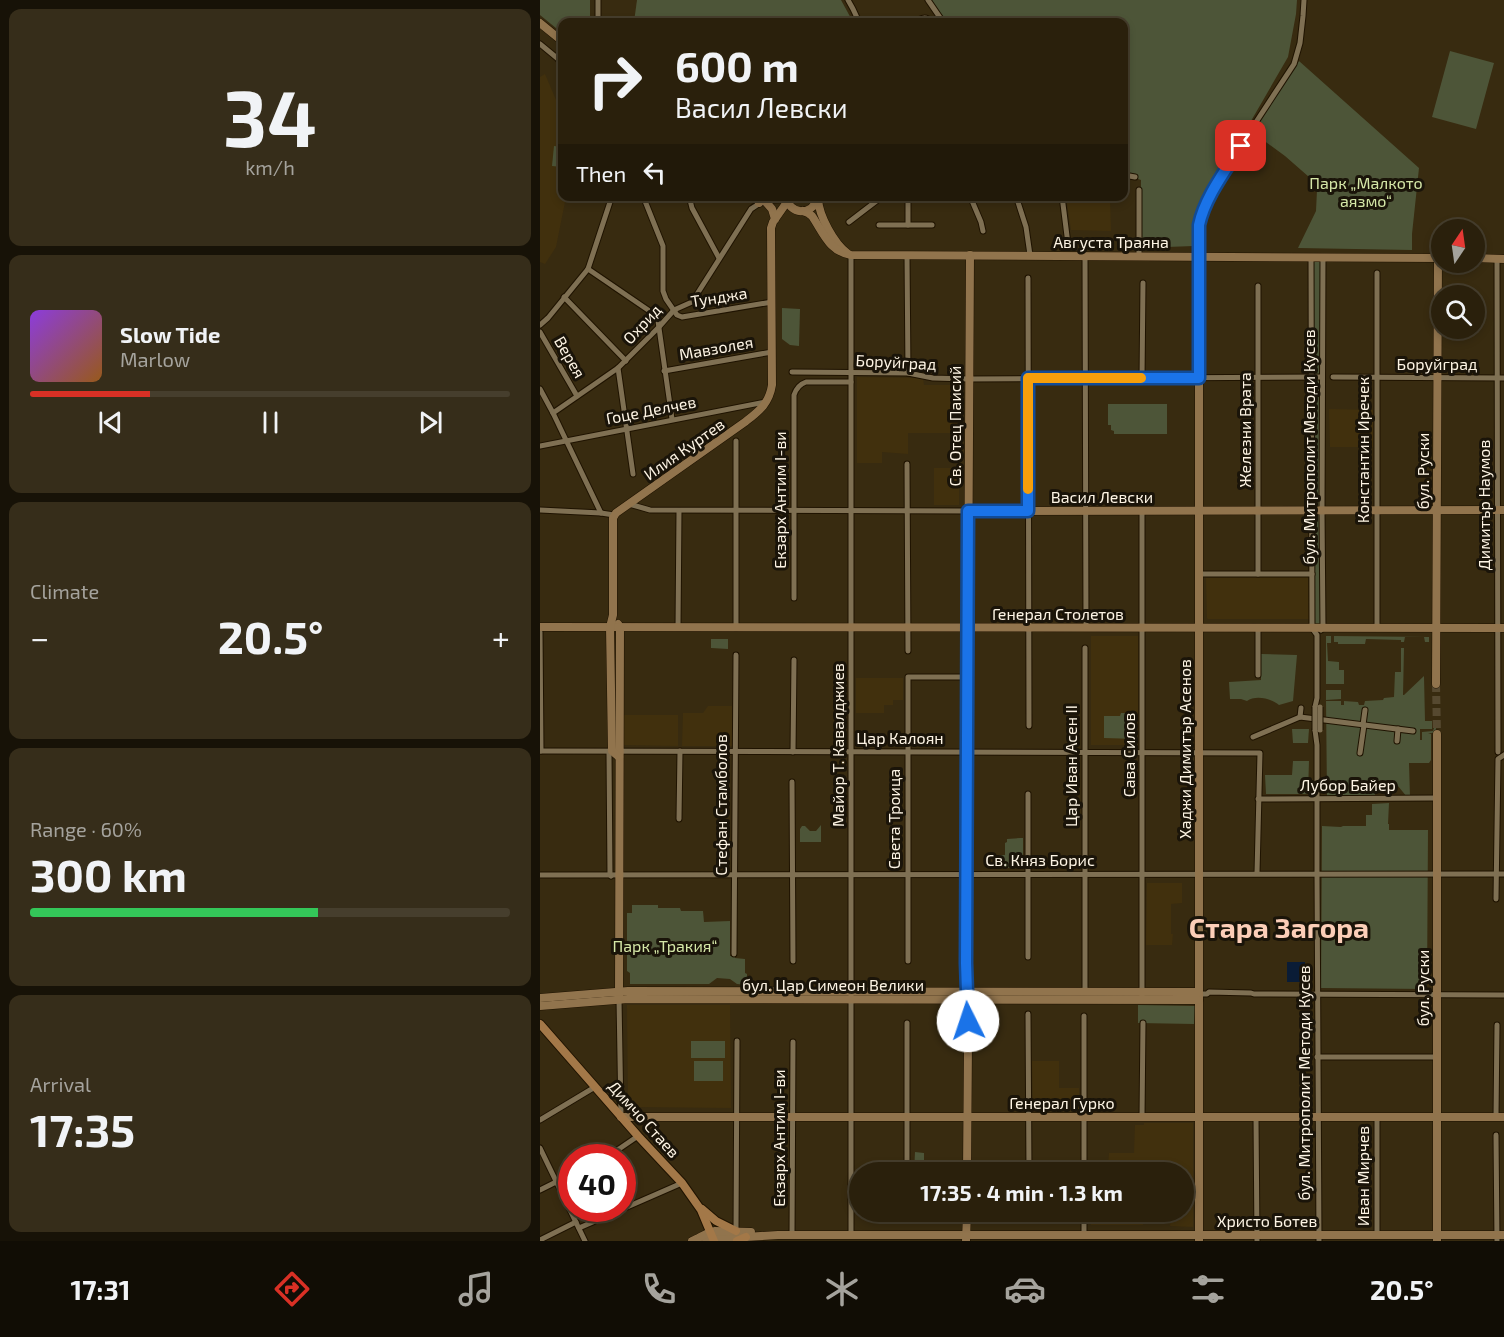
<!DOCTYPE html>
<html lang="en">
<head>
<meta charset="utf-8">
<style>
	body { margin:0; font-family:"Exo 2",sans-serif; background:#362d1a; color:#f1f3f6; height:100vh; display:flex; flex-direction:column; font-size:22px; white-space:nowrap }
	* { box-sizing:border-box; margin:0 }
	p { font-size:20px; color:#a5a39d }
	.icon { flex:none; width:33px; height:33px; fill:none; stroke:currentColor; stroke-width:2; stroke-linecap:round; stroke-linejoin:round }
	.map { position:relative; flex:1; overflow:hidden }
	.drawer { display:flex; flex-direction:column; gap:9px; padding:9px; background:#171207; width:540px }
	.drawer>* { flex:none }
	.top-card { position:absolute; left:18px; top:18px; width:570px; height:183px; border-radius:12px; box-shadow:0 3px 9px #0003,0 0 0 2px #463e2d; background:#2a200c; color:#f1f3f6; overflow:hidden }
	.needle { width:39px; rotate:13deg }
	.fabs { position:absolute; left:891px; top:219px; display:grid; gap:12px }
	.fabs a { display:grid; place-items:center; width:54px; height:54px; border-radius:50%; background:#2a200c; box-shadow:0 3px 9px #0003,0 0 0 2px #463e2d; font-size:30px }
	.speed { position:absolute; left:18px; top:1144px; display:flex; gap:12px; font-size:30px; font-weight:700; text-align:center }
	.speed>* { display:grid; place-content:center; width:78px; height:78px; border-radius:50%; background:#2a200c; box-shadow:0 3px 9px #0003,0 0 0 2px #463e2d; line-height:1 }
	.speed .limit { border:9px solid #d22; background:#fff; color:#111 }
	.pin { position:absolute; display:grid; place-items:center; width:51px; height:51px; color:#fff; margin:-26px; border-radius:12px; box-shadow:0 3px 9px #0006 }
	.me { position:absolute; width:66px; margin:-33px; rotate:356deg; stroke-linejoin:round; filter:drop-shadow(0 0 4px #0008) }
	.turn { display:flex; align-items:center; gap:21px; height:126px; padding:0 18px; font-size:27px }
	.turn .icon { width:78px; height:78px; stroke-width:2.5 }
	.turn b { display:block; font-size:42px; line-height:51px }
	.then { display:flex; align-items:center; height:57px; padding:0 18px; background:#0003; gap:12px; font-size:22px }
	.big { font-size:45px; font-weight:700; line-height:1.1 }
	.drawer .tile { flex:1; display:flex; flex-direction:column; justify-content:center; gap:9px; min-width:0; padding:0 21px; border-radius:12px; background:#362d1a }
	.drawer .dial { align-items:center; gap:0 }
	.dial b { font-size:78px; line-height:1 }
	.song { display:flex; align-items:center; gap:18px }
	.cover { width:72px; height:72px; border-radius:9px; background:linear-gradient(135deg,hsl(270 70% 55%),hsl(30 70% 35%)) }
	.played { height:6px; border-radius:3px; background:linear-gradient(90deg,#d93025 25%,#463e2d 25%) }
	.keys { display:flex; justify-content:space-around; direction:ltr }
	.heat { display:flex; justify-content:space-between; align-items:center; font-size:33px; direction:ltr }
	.charge { height:9px; border-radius:4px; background:linear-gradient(90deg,#34c759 60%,#463e2d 0) }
	.trip { position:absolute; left:309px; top:1162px; width:345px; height:60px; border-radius:30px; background:#2a200c; box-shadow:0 3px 9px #0003,0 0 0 2px #463e2d; font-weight:700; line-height:60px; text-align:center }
	.tab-bar { display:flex; height:96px; justify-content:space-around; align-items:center; background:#110d05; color:#a5a39d }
	.tab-bar .icon { width:42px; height:42px }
	.tab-bar .selected { color:#d93025 }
	.tab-bar b { font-size:27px; color:#f1f3f6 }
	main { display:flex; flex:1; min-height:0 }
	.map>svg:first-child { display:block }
</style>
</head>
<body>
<main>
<section class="drawer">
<div class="tile dial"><b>34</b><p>km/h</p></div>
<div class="tile">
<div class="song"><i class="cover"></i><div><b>Slow Tide</b><p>Marlow</p></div></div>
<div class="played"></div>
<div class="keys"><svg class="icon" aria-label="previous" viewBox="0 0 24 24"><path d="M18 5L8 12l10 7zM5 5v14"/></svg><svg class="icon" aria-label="pause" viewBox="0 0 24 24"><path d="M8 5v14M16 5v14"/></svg><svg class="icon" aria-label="next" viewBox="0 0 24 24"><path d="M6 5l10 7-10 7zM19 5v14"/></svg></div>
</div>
<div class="tile"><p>Climate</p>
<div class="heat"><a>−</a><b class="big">20.5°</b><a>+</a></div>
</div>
<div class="tile"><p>Range · 60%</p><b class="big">300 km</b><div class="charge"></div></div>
<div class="tile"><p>Arrival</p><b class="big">17:35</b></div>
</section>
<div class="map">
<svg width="964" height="1241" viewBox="0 0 964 1241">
	<rect width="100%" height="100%" fill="#382b10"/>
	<!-- built -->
	<g fill="#41300d">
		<path d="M5,74L22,114V196L26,197L16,247L5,264L0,262V77Z"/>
		<path d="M526,197H570L571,231L531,230Z"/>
		<path d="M317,377L383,378L384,385H421L420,433H368V454L342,452V463H317Z"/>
		<path d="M789,409L833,410V447H790Z"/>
		<rect x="394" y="468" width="25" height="37"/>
		<path d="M768,577L769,619H668L667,618L666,578Z"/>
		<rect x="551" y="636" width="47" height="109"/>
		<path d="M316,678H363V700H353V705H344V713H316Z"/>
		<path d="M168,706H192V746H142L143,713H163Z"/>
		<path d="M84,715H138V746L84,745Z"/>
		<path d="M607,883H642V903L631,904V934H633L632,945H606Z"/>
		<path d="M87,1005H190L191,1108L93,1107L88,1101Z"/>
		<path d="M492,1061H519V1088H539V1109H493Z"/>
		<path d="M604,1123H653V1227L630,1226L631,1212H644V1173H551V1166H568L569,1153H594L595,1125H604Z"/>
		<rect x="551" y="1212" width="52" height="13"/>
	</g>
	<!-- green -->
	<g fill="#4d5538">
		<path d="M0,0H50V22H22V33L0,15Z"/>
		<path d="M97,0H301L313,22H94Z"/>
		<path d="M390,0H757L756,14L748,57L660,209L654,223V246L600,248L601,180L584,174V22H405Z"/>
		<path d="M910,51L954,63L936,129L892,117Z"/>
		<path d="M759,61L879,168L872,234V250L758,248L776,211L777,190L769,177L745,156L712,132Z"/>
		<path d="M14,146L22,147V167L12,166Z"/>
		<path d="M771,257H783V628H772Z"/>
		<path d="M242,308L260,309L259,346L250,345L242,339Z"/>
		<path d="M568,404H627V434H574V431L571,430V425H568Z"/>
		<path d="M786,636H791V643H787L788,661L799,662V670H804V684H786Z"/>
		<path d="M794,636L889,637V642H885L884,637H865L864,642H861V640L826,639L825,644H798V642H794Z"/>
		<path d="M171,639H188V649L171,648Z"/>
		<path d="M861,648H864L863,695H864L884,676L885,721H892V729H880V740H882V732L893,731L894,728H896V733H888L891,734V760L889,763H869L870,797H867L858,786H835V795H791L787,796L786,701H801V705H804V701L818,702L819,705H824L825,701L843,700L844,698L854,697L855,672H861Z"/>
		<path d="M721,654L757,655L753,701L739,705C731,698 715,695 707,701L701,699H690L689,682L721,680Z"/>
		<path d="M786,690H801V699L786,700Z"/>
		<path d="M581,713H597V739L564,738V716H580Z"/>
		<path d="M752,729H769L768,743H753Z"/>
		<path d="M753,761H769L768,794H726L725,775H752Z"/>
		<path d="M849,803L848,824H849V830H888L887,989L781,988L782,826L801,827L803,826H826V815H832V804Z"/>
		<path d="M281,825V842H260V829L262,826H265L270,831H276Z"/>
		<path d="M480,838H483V868H456V859H453V855H465V843L467,842V839Z"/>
		<path d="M92,905H118V908H140L141,911H163L164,922L190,921V956H195V958L205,959V973L207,974V985L197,984L190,979L177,978L169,984H90V973L87,971V913H92Z"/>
		<path d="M598,1005L655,1006L654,1024L598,1023Z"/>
		<rect x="151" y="1041" width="34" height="17"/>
		<rect x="154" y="1061" width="29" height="20"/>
		<path d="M375,1152L384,1153V1173H374Z"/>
	</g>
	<!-- water -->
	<rect fill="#0a1c36" x="747" y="962" width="18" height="20"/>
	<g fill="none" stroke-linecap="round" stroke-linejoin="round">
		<!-- secondary-tunnel -->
		<path stroke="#564930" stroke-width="8" stroke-dasharray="8 4" stroke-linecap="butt" d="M896,684L897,734"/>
		<defs>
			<g id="street">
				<path d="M58,0V22"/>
				<path d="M308,0L313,9L319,22"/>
				<path d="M388,0L403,22"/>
				<path d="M374,22C380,19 386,15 391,22"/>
				<path d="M0,44L17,58L22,64"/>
				<path d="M584,175L595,177"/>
				<path d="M103,196L123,246V291L126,299L137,315L142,317L232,302"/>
				<path d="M149,196L152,208L179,258"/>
				<path d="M430,196L441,222L443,231"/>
				<path d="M476,196L486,227L490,255"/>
				<path d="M522,196L528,244"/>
				<path d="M309,222L343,196"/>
				<path d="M339,225H392"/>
				<path d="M368,225V196"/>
				<path d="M367,255L368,373"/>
				<path d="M545,255L546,628"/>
				<path d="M599,256V190"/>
				<path d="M659,256V225L666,206L674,191L701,145L754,64L760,43L763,16L764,0"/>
				<path d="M771,257L772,628L777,635V698L775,707"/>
				<path d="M957,259L958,752"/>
				<path d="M48,269L111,312L118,321L132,419"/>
				<path d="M488,278L489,726"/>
				<path d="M718,286V574"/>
				<path d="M24,297L86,361"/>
				<path d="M0,325L8,318L48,269L72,196"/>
				<path d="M0,332L37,396"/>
				<path d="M78,368L93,474"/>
				<path d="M124,371L232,352"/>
				<path d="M252,372L368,373L393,378L428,379L782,377"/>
				<path d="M793,377L964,378"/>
				<path d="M602,378L603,283"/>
				<path d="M0,389L13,413L61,513"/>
				<path d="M13,413L78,368L119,327L134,310L152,302L211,209C222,200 233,199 246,200"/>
				<path d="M196,441V628"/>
				<path d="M0,446L225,402"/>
				<path d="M367,464L368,651"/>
				<path d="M89,504L110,510L428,511"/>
				<path d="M0,510L61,513L74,515"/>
				<path d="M659,574H772"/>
				<path d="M254,598V395C256,389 260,384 266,382H311"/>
				<path d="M138,627L139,511"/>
				<path d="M718,628V675"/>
				<path d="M837,628V273"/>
				<path d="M781,630L783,628L782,511L783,257"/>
				<path d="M0,632L1,751"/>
				<path d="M545,648V991"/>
				<path d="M760,717L761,708"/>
				<path d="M823,725L825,710"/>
				<path d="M775,730L777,745V873L779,1241"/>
				<path d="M713,737L760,717L873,731"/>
				<path d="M857,741L858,729"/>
				<path d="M0,751L720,753L717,873"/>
				<path d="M253,752L254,660"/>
				<path d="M820,753L824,725"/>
				<path d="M252,782L253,961"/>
				<path d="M488,794V957"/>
				<path d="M718,799L897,798"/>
				<path d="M139,819L140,751"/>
				<path d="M0,875L964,874"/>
				<path d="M71,876L70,875L69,753L72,751"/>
				<path d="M956,899L958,759L964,755"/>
				<path d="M194,954L196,655"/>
				<path d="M368,961V677H428"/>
				<path d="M659,994H667L669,992L711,993L714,994L964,995"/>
				<path d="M602,995V511"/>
				<path d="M79,999L81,1115"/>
				<path d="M488,1014L489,1173"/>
				<path d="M777,1057H896"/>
				<path d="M602,1116L603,1023"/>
				<path d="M716,1117L717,1241"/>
				<path d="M956,1117L957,1025"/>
				<path d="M0,1120L55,1087"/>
				<path d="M956,1135L957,1241"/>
				<path d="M0,1148L45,1241"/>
				<path d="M61,1158L79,1149L98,1136"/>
				<path d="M367,1173V1023"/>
				<path d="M544,1173V1016"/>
				<path d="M0,1190L32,1174"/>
				<path d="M39,1228L142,1183"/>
				<path d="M196,1231L197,1041"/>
				<path d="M544,1234V1212"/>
				<path d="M252,1235L253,1042"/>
				<path d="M311,1235V255"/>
				<path d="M837,1235V1117"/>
				<path d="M0,1240L36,1222"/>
			</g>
			<g id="secondary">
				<path d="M0,23L22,41"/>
				<path d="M245,196C250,215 271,217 278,198"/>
				<path d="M278,199C279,216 294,243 307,253"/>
				<path d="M225,201L232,209L235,219"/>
				<path d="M219,203L221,196"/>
				<path d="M263,211L268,213L272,216C284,234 289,251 311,255L902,258"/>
				<path d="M659,256V1241"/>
				<path d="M934,258L964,259"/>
				<path d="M428,511L964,510"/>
				<path d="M78,624L80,627L79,996"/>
				<path d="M0,627L964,628"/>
				<path d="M896,684L898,258"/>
				<path d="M79,757L72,751L70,627L73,615V518L76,513L205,422C219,411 229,404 232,385L231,228L233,222L247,202"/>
				<path d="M0,998L88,991L659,992"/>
				<path d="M0,1006L88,999L659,1000"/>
				<path d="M81,1117H964"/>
				<path d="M427,1173L428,1043V999L426,984L430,255"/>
				<path d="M163,1237H206L238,1235H964"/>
				<path d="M152,1241C160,1238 167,1232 175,1231L211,1232"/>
				<path d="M426,1241L427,1212"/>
				<path d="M897,1241V734"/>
			</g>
			<g id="primary">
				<path d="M0,1024L98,1136L142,1183L161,1210L174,1241"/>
				<path d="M162,1209L176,1221L196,1231"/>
				<path d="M197,1241L206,1237"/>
			</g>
		</defs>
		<!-- street casing -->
		<use href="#street" stroke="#1f1300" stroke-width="7"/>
		<!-- secondary casing -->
		<use href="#secondary" stroke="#1f1300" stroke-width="9"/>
		<!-- primary casing -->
		<use href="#primary" stroke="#1f1300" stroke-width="10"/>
		<!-- street -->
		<use href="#street" stroke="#7f7053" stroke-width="5"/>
		<!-- secondary -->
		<use href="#secondary" stroke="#91744d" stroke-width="8"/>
		<!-- primary -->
		<use href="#primary" stroke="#a37848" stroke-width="8"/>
		<defs>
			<g id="street-bridge">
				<path d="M775,730V707"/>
				<path d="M780,730V707"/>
			</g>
		</defs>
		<!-- street-bridge casing -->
		<use href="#street-bridge" stroke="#1f1300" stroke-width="7" stroke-linecap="butt"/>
		<!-- street-bridge -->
		<use href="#street-bridge" stroke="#7f7053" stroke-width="5"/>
	</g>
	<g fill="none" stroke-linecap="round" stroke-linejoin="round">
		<defs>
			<path id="route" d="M428,1021L426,963L428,511H488V378H659V225C665,197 686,170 701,146"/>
		</defs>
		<!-- route casing -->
		<use href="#route" stroke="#114b97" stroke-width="15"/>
		<!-- route -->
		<use href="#route" stroke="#1a73e8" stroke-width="10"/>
		<!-- slow -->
		<path stroke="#f59e0b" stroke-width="10" d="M488,489V378H601"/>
	</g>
	<g text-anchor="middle" stroke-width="6" stroke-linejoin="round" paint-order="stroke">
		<!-- park labels -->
		<g font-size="16" fill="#d5e7a7" stroke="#1a1409">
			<text x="826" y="189">Парк „Малкото<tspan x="826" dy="18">аязмо“</tspan></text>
			<text x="125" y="952">Парк „Тракия“</text>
		</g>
		<!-- street labels -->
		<g font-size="16" fill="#fdf4e4" stroke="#1a1409">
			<text x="571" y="248">Августа Траяна</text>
			<text transform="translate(179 297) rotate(-9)" y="6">Тунджа</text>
			<text transform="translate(102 324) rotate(-47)" y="6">Охрид</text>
			<text transform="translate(176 348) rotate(-10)" y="6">Мавзолея</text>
			<text transform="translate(30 357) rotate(60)" y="6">Верея</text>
			<text transform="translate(356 362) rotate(3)" y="6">Боруйград</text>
			<text x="897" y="370">Боруйград</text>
			<text transform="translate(111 410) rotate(-11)" y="6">Гоце Делчев</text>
			<text transform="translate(415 426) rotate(-90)" y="6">Св. Отец Паисий</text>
			<text transform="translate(705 430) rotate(-90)" y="6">Железни Врата</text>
			<text transform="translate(769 447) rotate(-90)" y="6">бул. Митрополит Методи Кусев</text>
			<text transform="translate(144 449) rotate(-35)" y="6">Илия Куртев</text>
			<text transform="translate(823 450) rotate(-90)" y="6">Константин Иречек</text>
			<text transform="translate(883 471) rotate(-90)" y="6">бул. Руски</text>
			<text x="562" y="503">Васил Левски</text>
			<text transform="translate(240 500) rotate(-90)" y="6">Екзарх Антим I-ви</text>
			<text transform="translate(944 505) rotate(-90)" y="6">Димитър Наумов</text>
			<text x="518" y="620">Генерал Столетов</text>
			<text x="360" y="744">Цар Калоян</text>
			<text transform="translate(298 745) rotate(-90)" y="6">Майор Т. Кавалджиев</text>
			<text transform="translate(645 749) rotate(-90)" y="6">Хаджи Димитър Асенов</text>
			<text transform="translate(589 755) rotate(-90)" y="6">Сава Силов</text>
			<text transform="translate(531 766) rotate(-90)" y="6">Цар Иван Асен II</text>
			<text x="808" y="791">Лубор Байер</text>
			<text transform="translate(181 805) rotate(-90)" y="6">Стефан Стамболов</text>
			<text transform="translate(354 819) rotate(-90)" y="6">Света Троица</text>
			<text x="500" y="866">Св. Княз Борис</text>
			<text x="293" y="991">бул. Цар Симеон Велики</text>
			<text transform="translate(883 988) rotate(-90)" y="6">бул. Руски</text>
			<text transform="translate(764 1083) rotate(-90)" y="6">бул. Митрополит Методи Кусев</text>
			<text x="522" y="1109">Генерал Гурко</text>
			<text transform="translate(104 1119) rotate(48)" y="6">Димчо Стаев</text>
			<text transform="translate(239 1138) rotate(-90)" y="6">Екзарх Антим I-ви</text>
			<text transform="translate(823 1176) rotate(-90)" y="6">Иван Мирчев</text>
			<text x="727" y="1227">Христо Ботев</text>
		</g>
		<!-- town labels -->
		<g font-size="28" font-weight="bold" fill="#fcceb8" stroke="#1a1409">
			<text x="739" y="938">Стара Загора</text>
		</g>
	</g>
</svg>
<div class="fabs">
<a><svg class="needle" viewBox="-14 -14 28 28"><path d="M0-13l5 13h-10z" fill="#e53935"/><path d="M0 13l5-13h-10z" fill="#a5a39d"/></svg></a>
<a><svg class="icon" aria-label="search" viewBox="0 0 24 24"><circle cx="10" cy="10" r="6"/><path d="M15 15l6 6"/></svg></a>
</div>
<div class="speed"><div class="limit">40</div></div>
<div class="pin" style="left:701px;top:146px;background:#d93025"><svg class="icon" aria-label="arrive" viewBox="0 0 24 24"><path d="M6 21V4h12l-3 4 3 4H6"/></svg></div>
<svg class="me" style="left:428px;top:1021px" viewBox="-20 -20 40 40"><circle r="19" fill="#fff"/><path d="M0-13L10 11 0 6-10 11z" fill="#1a73e8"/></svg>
<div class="trip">17:35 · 4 min · 1.3 km</div>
<div class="top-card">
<div class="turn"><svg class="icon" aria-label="right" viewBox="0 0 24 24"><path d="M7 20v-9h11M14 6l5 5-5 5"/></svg><div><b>600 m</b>Васил Левски</div></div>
<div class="then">Then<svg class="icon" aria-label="left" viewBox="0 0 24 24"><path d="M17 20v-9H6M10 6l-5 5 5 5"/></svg></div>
</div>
</div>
</main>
<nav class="tab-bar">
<b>17:31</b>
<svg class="icon selected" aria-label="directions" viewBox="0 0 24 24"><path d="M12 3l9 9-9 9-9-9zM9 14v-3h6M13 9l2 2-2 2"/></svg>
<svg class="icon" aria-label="music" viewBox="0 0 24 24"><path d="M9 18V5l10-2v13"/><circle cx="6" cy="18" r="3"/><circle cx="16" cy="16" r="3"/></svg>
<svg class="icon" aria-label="phone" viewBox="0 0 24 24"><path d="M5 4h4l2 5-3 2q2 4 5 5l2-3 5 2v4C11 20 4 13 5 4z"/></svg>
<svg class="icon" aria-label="climate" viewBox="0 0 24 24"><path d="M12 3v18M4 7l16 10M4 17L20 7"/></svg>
<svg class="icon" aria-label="car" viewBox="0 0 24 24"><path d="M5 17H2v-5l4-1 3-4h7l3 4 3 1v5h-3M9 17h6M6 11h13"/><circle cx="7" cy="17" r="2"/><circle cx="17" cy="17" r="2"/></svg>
<svg class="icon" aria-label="filters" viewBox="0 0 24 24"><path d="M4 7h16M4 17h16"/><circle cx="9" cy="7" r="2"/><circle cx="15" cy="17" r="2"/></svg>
<b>20.5°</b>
</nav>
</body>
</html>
